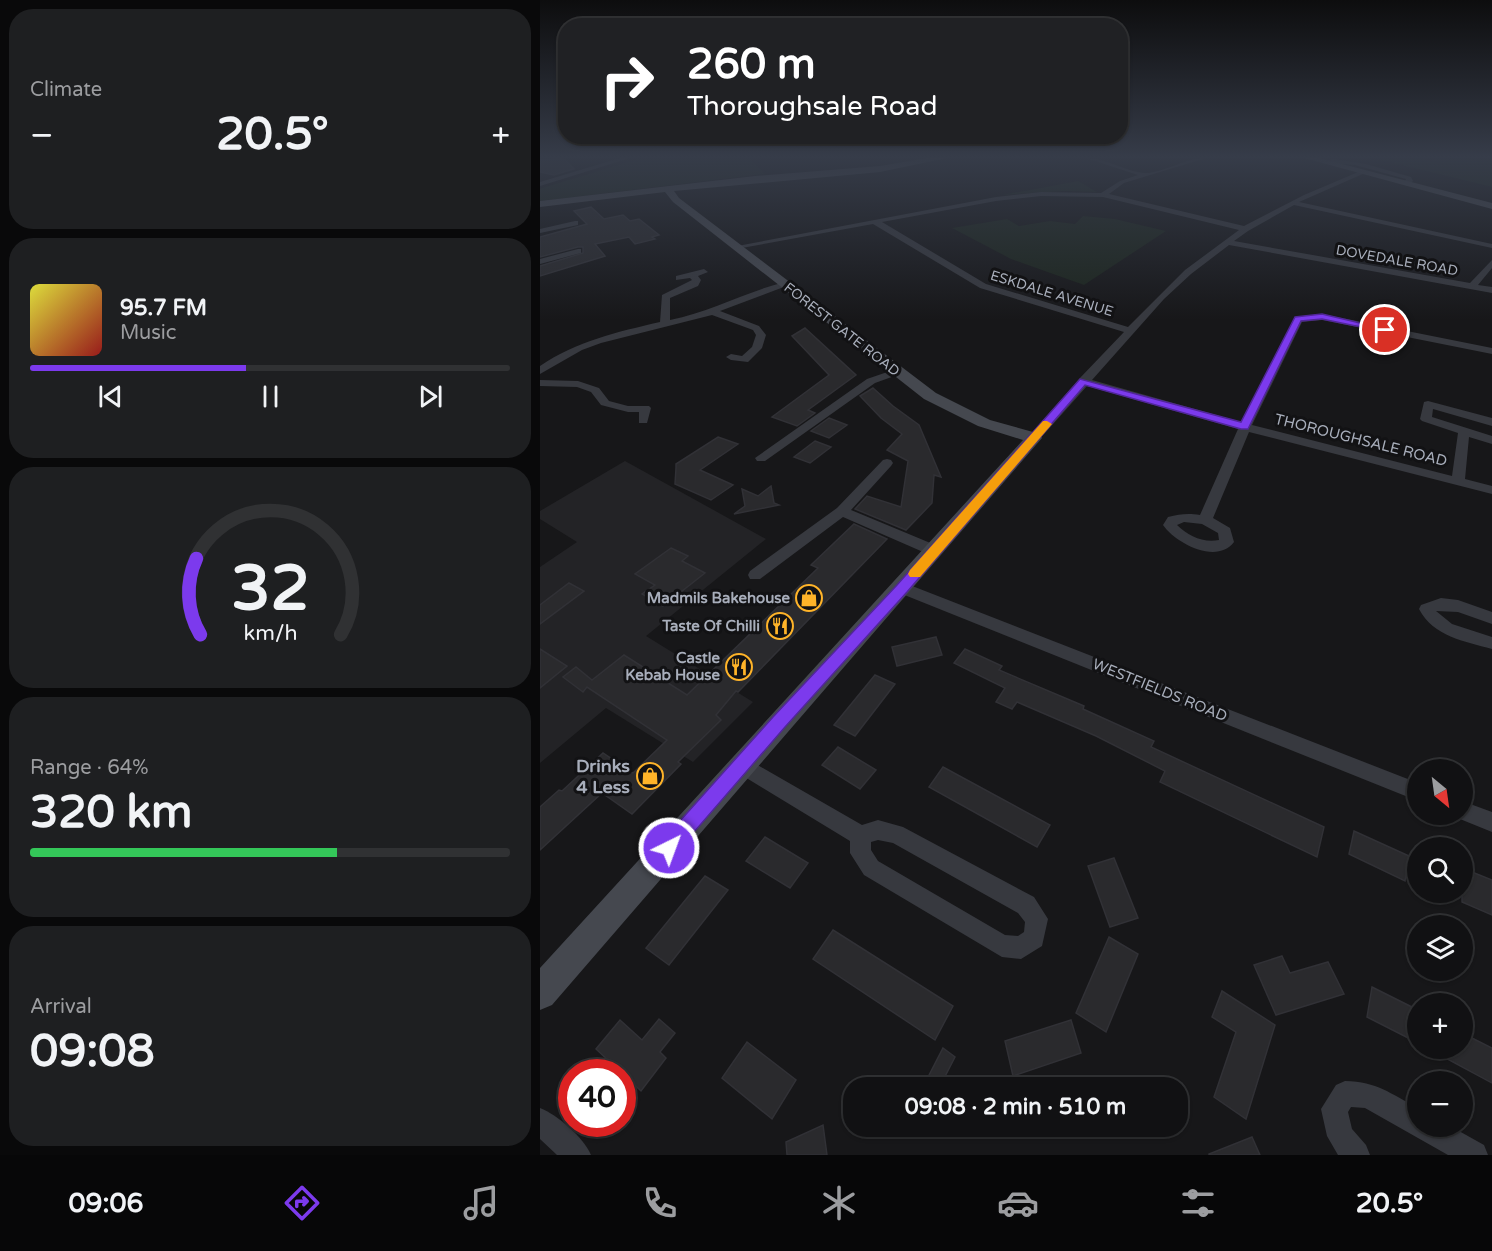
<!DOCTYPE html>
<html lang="en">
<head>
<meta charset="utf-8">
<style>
	body { margin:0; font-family:"Varela Round",sans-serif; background:#1e1f21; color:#f1f3f6; height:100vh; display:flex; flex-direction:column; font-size:22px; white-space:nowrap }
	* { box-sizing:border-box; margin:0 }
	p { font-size:20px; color:#9c9da0 }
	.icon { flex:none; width:33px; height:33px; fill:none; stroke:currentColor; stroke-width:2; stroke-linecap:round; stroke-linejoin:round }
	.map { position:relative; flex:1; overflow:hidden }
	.details { display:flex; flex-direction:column; gap:9px; padding:9px; background:#09090a; width:540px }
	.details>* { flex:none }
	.top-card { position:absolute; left:18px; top:18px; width:570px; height:126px; border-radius:24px; box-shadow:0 2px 4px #0004,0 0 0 2px #303133; background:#202124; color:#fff; overflow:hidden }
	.needle { width:39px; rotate:151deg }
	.tools { position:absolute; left:867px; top:759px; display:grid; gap:12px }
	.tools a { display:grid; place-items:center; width:66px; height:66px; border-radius:50%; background:#111113; box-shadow:0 2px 4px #0004,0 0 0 2px #303133; font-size:30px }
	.speed { position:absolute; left:18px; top:1059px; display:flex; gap:12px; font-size:30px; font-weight:700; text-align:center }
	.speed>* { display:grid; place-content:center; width:78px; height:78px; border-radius:50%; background:#111113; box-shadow:0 2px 4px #0004,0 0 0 2px #303133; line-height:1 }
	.speed .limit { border:9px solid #d22; background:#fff; color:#111 }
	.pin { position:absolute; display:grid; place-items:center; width:51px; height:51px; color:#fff; margin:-26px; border:3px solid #fff; border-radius:50%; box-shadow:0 2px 6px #0007 }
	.me { position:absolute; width:66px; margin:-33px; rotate:42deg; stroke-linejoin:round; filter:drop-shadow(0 0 4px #0008) }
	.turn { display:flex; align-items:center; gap:21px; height:126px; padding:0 30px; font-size:27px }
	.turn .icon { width:78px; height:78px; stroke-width:2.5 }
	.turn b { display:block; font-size:42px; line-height:51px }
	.big { font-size:45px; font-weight:800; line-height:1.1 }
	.details .card { flex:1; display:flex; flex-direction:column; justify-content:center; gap:9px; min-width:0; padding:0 21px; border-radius:24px; background:#1e1f21 }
	.details .dial { align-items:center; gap:0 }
	.dial svg { height:156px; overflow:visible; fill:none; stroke:#303133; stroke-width:7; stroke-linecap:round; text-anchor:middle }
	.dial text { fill:#f1f3f6; stroke:none }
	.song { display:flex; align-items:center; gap:18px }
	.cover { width:72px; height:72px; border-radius:9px; background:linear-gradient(135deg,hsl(60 70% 55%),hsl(0 70% 35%)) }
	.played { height:6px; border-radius:3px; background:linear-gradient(90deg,#7c3aed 45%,#303133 45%) }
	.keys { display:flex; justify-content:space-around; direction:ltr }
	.heat { display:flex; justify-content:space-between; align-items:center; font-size:33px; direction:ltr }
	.charge { height:9px; border-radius:4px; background:linear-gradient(90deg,#34c759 64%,#303133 0) }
	.trip { position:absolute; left:303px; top:1077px; width:345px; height:60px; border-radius:24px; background:#111113; box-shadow:0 2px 4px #0004,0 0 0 2px #303133; font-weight:800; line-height:60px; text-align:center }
	.dock { display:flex; height:96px; justify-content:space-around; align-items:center; background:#070708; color:#9c9da0 }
	.dock .icon { width:42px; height:42px }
	.dock .selected { color:#7c3aed }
	.dock b { font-size:27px; color:#f1f3f6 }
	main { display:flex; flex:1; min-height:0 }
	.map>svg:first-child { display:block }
</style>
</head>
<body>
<main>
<section class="details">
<div class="card"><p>Climate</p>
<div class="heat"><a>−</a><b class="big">20.5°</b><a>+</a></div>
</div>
<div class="card">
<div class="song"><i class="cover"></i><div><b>95.7 FM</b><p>Music</p></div></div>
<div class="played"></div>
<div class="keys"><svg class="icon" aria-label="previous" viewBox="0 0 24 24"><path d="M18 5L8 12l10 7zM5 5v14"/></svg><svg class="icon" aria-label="pause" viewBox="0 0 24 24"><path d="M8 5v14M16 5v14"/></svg><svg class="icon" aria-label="next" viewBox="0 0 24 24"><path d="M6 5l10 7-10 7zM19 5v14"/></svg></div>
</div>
<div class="card dial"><svg viewBox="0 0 100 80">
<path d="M14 69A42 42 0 1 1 86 69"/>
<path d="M14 69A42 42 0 0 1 12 30" stroke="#7c3aed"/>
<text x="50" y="56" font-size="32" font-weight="700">32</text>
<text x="50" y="72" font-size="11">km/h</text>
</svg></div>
<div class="card"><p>Range · 64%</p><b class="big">320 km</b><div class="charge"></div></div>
<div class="card"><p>Arrival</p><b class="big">09:08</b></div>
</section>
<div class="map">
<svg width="952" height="1155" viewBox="0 0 952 1155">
	<rect width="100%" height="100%" fill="#171719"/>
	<!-- built -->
	<path fill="#232326" d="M85,461L226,539L106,636L213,702L153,762L66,708L0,763V567L37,542L0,519V511Z"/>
	<!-- green -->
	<g fill="#1c251d">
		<path d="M101,158H209L225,174L0,201V189L2,188Z"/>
		<path d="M833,158H882L905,165L887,158H952V187Z"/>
		<path d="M538,181L557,192L524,191L462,195Z"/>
		<path d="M543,216L575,219L626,231L544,285L471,259L412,228L467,219L479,226L510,221L535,224Z"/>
	</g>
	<!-- building -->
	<g fill="#2a2a2d" stroke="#313136" stroke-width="1.5">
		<path d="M23,158L34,169L14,175L0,172V160Z"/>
		<path d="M51,207L64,219L83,215L90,221L99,219L119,235L112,237L115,239L95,244L89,237L55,244L65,256L0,276V266L43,253V247H38L0,257V237L47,224L34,211Z"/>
		<path d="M265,328L316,375L268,410L275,413L257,426L232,417L289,375L252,336Z"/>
		<path d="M333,388L353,406L379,425L401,477L394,475L392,503L366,530L315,509L327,496L361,507L368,461L347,450L362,434L341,418L320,396Z"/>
		<path d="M289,418L307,425L289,438L271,431Z"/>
		<path d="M178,437L198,444L160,470L193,485L171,500L135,484L136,468V464Z"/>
		<path d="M275,441L291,447L270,463L254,457Z"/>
		<path d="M231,486L234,503L239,505L194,514L205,506L202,489L218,496Z"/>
		<path d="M314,524L347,539L198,692L196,691L176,715L181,720L138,762L141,764L92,814L62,793L0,850V807L19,790L22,791L63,753L93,773L127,740L47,687L43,692L23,677L36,667L52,680L84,655L147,695L278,568L271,565Z"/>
		<path d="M131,548L148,556L142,561L165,573L123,606L102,594L115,585L95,574Z"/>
		<path d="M29,583L44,591L0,624V605Z"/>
		<path d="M396,637L402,655L357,666L352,647Z"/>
		<path d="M0,649L27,666L0,688Z"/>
		<path d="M425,649L462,666L459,670L544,706L543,709L614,741L611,747L784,827L777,857L620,782L625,771L556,736L477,702L472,709L456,702L465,688L414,663Z"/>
		<path d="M335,675L355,684L315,736L294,725Z"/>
		<path d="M298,747L336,770L320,789L282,765Z"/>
		<path d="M403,767L510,825L497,847L389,787Z"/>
		<path d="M814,831L869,856L865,881L809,854Z"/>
		<path d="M225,837L268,863L250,888L206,861Z"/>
		<path d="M574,858L598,918L570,927L548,866Z"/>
		<path d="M922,868L952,880V915L922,902Z"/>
		<path d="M165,876L188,890L129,965L106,948Z"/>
		<path d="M293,930L413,1006L395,1040L273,959Z"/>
		<path d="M569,937L598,954L566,1032L536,1013Z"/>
		<path d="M742,956L750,973L788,962L804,994L736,1015L714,965Z"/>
		<path d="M832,987L878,1010V1043L827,1017Z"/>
		<path d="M682,991L735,1025L706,1119L674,1097L696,1032L672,1017Z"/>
		<path d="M119,1019L135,1033L120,1052L126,1058L101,1091L56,1049L80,1020L102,1040Z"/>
		<path d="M531,1020L541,1053L473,1076L465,1041Z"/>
		<path d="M922,1033L952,1048V1083L887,1048H922Z"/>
		<path d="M207,1042L256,1080L232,1119L182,1078Z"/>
		<path d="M403,1048L415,1057L399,1088H394L386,1081Z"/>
		<path d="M283,1125L287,1155H247L246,1142Z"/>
		<path d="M712,1137L720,1155H669V1154Z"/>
	</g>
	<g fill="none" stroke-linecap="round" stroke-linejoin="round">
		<!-- street -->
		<g fill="#37393f" fill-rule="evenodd">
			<path d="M80,158H90L0,186V182Z"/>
			<path d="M546,158C566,158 589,173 606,173C626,172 645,158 666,158L584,183L569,194L704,226L764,195L823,170L825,173L759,202L952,244V248L754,205L708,231L694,241L930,283L952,260V268L938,285L952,287V293L689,245L651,274L624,299L552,380L701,422L755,317L782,314L952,348V354L782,320L762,322L712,425L912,476L918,433L882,421L880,419L884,402L888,401L952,418V426L893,409L892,417L952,436V444L929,437L925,479L952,486V494L709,432L673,518L690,528L694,542C677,565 635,543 623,525L628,517C640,514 648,513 660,515L698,429L547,386L498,441H490L488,438L539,379L584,332L440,288L333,224L196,249L192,247L456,197L501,192L561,193L580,181L598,175ZM501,196L563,197L699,230L645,270L588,327L446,284L342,222L456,201ZM644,522L662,524L678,533L679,540C663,543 648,536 637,525Z"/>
			<path d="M794,159L826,164L871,177L873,181L867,186L864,184L866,179L815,165L780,162Z"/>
			<path d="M35,221H38V225L0,233V229Z"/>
			<path d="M38,249H41V253L0,264V259Z"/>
			<path d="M164,269L168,272L158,276L161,280L158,286L130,298V320C170,312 205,292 245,282L249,285L180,311L219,326L226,335L222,348L208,362L191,360L186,357L191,354L202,356L212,347L216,335L213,330L172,315L61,343L42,350L0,374V366C37,341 77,332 120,322L122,295L152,280L150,278L136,280V276Z"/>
			<path d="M356,369L360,370V374L335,383L225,461H217L215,458L327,379Z"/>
			<path d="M0,380L38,381L59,388L69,401L88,406H109L111,408L107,423H99V412H88L61,405L51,392L37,387L0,386Z"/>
			<path d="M347,459L351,460L353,463L351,466L311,510L400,547L402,551L400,555H390L303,517L220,579H210L208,575L210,571L297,508L343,460Z"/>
			<path d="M362,582L878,783V801L357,592L354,588L357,584Z"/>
			<path d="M901,598L918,600L952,612V624L918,612L896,611L912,624L952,637V649C924,641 894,637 879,609L881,605Z"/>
			<path d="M202,756L322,825L338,820L363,827L494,897L508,919L502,946L481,959L462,957L324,875L310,853V841L195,771L193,765L195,759ZM338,840L353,843L478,913L485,922L484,932L478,936L465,935L338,861L331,850V842Z"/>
			<path d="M922,801L952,812V832L915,817L914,814H922Z"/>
			<path d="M805,1081C838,1082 849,1093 878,1108V1126H910L944,1145L948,1155H908L825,1108L811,1107L808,1112L812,1129L826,1145L830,1155H798L787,1136L781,1109L796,1085Z"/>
			<path d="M0,1108C18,1115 43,1137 51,1155H17L0,1139Z"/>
		</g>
		<!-- secondary -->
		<g fill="#45484f" fill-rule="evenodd">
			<path d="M387,158H407L340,172L134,191L139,198L396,393L450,420L500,434L502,438L12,1005L0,1010V968L483,440L438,426L384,399L133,202L125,192L0,207V201L215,176L340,166Z"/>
			<path d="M764,158H779L952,203V209Z"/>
		</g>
	</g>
	<!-- sky -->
	<linearGradient id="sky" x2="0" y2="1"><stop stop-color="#0d0d0e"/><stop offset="0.49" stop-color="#363c49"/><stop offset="1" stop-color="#363c49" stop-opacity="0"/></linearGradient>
	<rect width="952" height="320" fill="url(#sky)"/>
	<!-- route -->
	<path fill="#7c3aed" stroke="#51269a" stroke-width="1.5" d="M782,314L850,330L845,332L782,319L761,321L708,429H701L545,385L367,592L245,727L135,854L129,857L122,854L119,848L122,841L233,717L357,585L540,379L701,422L755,317Z"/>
	<!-- slow -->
	<path fill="#f59e0b" d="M503,421H507L512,424L380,577H370L368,574L370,570Z"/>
	<!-- icons -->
	<defs>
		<symbol id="shop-ring" viewBox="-11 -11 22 22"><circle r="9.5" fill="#121214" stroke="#ffb429" stroke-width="1.5"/><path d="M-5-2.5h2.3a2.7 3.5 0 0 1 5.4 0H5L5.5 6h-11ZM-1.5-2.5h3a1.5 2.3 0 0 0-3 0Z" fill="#ffb429"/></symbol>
		<symbol id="restaurant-ring" viewBox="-11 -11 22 22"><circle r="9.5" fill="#121214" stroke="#ffb429" stroke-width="1.5"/><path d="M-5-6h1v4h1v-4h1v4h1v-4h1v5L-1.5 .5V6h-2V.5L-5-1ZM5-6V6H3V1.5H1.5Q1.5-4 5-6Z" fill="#ffb429"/></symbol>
	</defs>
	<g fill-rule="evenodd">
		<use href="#shop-ring" x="254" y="583" width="30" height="30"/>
		<use href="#restaurant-ring" x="225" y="611" width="30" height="30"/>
		<use href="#restaurant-ring" x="184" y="652" width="30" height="30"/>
		<use href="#shop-ring" x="95" y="761" width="30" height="30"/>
	</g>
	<g text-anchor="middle" stroke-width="6" stroke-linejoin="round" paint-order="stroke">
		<!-- far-street labels -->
		<g font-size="14" fill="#a8aebb" stroke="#121214">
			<text transform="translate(857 260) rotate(10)" y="5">DOVEDALE ROAD</text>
			<text transform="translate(512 293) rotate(17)" y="5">ESKDALE AVENUE</text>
			<text transform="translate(302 329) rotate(38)" y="5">FOREST GATE ROAD</text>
		</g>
		<!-- street labels -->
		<g font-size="15" fill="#a8aebb" stroke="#121214">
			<text transform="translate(821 440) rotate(14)" y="5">THOROUGHSALE ROAD</text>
			<text transform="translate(620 690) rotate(22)" y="5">WESTFIELDS ROAD</text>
		</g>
		<!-- poi labels -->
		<g font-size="15" font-weight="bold" fill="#a8aebb" stroke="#121214" text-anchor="end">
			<text x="250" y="603">Madmils Bakehouse</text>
			<text x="220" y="631">Taste Of Chilli</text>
			<text x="180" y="663">Castle<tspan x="180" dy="17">Kebab House</tspan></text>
		</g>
		<!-- near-poi labels -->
		<g font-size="18" font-weight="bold" fill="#a8aebb" stroke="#121214" text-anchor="end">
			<text x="90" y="772">Drinks<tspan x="90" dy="21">4 Less</tspan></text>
		</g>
	</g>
</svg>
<div class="tools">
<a><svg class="needle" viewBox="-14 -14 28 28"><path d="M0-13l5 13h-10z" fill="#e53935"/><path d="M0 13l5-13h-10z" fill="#9c9da0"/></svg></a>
<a><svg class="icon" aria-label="search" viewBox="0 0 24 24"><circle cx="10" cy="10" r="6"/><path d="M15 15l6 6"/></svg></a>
<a><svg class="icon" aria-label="layers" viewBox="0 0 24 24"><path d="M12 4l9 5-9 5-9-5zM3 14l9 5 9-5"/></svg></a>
<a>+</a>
<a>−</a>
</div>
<div class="speed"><div class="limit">40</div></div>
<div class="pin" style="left:845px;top:330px;background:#d93025"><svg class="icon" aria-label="arrive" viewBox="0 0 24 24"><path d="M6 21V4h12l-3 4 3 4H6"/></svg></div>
<svg class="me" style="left:129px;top:848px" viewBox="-20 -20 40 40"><circle r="17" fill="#7c3aed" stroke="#fff" stroke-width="3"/><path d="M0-11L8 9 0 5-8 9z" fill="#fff"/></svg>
<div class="trip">09:08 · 2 min · 510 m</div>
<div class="top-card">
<div class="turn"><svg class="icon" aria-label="right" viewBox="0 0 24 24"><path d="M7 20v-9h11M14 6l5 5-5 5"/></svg><div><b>260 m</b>Thoroughsale Road</div></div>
</div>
</div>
</main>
<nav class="dock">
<b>09:06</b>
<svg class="icon selected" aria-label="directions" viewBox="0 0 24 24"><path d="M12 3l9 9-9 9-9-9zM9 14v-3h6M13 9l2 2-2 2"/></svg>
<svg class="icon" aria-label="music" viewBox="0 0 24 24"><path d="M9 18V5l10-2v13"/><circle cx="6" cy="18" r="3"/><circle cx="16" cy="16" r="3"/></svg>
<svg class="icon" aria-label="phone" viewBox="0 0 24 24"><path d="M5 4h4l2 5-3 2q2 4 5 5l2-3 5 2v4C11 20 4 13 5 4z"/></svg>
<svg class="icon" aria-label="climate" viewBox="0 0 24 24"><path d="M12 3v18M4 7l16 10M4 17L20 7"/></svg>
<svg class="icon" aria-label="car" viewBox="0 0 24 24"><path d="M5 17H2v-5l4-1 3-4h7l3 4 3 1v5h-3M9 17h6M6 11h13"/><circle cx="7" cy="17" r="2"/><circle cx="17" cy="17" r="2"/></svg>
<svg class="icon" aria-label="filters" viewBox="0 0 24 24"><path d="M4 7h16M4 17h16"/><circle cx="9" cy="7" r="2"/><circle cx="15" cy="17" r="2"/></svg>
<b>20.5°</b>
</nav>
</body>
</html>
